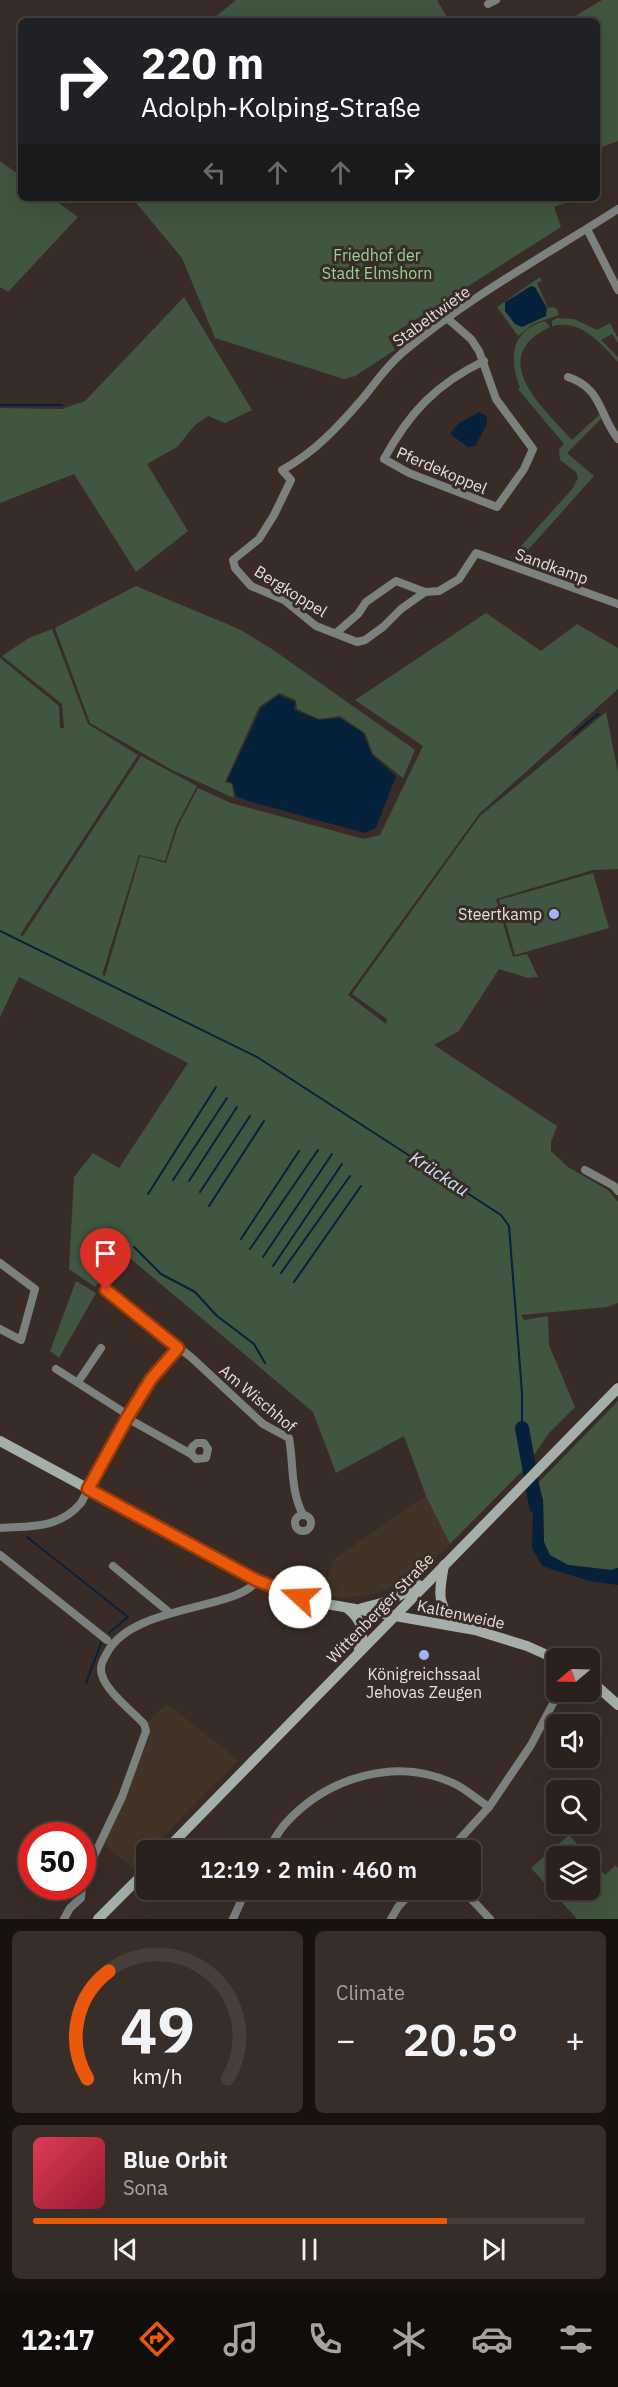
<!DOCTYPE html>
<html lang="en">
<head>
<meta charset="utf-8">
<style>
	body { margin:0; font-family:"IBM Plex Sans",sans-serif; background:#372e29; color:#f1f3f6; height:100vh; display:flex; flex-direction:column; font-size:22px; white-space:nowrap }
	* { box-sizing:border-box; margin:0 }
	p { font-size:20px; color:#a6a3a3 }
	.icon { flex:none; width:33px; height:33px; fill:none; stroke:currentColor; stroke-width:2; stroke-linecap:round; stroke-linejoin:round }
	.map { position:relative; height:1919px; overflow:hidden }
	.details { display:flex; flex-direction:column; gap:12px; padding:12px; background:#18120f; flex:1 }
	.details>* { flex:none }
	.banner { position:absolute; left:18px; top:18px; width:582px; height:183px; border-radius:9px; box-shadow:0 6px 24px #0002,0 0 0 2px #473e3b; background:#202124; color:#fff; overflow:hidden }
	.needle { width:39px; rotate:251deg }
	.fabs { position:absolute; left:546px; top:1648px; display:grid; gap:12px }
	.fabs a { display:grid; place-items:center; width:54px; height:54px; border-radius:9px; background:#2b211c; box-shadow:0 6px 24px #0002,0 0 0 2px #473e3b; font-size:30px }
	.speed { position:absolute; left:18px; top:1822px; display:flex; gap:12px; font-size:30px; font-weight:700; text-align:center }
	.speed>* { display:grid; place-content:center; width:78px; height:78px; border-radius:50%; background:#2b211c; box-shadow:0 6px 24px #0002,0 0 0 2px #473e3b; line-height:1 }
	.speed .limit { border:9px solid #d22; background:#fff; color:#111 }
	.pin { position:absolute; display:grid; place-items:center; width:51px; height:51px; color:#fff; margin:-62px -26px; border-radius:50% 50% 50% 0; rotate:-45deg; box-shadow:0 0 6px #0007 }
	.pin .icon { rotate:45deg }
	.me { position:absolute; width:66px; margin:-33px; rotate:290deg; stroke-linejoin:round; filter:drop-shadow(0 0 4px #0008) }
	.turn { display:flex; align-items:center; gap:21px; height:126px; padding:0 24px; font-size:27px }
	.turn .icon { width:78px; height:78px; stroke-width:2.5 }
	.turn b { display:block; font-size:42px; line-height:51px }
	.lanes { display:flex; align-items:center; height:57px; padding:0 24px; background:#0003; justify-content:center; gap:30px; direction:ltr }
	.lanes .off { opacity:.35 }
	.big { font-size:45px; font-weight:600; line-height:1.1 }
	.details .widget { flex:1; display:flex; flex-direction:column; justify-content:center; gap:9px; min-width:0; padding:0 21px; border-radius:9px; background:#372e29 }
	.details .dial { align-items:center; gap:0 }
	.dial svg { height:156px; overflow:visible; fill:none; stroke:#473e3b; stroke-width:7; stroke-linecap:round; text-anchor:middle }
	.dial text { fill:#f1f3f6; stroke:none }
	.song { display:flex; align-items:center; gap:18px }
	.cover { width:72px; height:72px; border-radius:9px; background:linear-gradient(135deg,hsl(350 70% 55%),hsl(350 70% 35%)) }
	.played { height:6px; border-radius:3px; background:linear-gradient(90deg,#ea580c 75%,#473e3b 75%) }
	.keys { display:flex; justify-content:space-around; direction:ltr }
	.heat { display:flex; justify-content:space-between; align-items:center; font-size:33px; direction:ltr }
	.details .tiles { flex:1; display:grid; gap:12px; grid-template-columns:1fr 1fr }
	.widget:last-child { grid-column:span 2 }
	.trip { position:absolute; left:136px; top:1840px; width:345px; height:60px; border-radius:9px; background:#2b211c; box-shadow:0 6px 24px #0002,0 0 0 2px #473e3b; font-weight:600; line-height:60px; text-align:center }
	.menu { display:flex; height:96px; justify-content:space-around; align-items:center; background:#110d0b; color:#a6a3a3 }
	.menu .icon { width:42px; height:42px }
	.menu .on { color:#ea580c }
	.menu b { font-size:27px; color:#f1f3f6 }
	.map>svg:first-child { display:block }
</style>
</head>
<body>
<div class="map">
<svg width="618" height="1919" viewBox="0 0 618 1919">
	<rect width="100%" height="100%" fill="#392c26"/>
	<!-- commercial -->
	<g fill="#423427">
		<path d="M426,1496L450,1544L422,1571L403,1583L374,1594L346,1598L322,1596L334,1559Z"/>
		<path d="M167,1704L238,1760L132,1868L104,1844L149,1739L147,1723Z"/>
	</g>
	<!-- green -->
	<g fill="#40563e">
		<path d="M236,0H437L449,21H210Z"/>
		<path d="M602,0H618V141L597,149V21H567Z"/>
		<path d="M0,161L21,176V198H52L78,217L8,292L0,287Z"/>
		<path d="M132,198H579L554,207L561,227L388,337L395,350L355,376L344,379L215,338L182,258Z"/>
		<path d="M540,277L542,281L537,283L548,308L553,307L557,309L559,315L533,324L518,336L497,307Z"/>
		<path d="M184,297L252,410L225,423L208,416L195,425L177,447L147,464L188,531L136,572L74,474L0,503V408L62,409L85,401Z"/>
		<path d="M557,318L574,319L597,330L610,323L618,338V343L612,334L601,340L618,357V362C600,343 582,319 552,326V321Z"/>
		<path d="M545,321L550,327C485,358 543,408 572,440L601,413L603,417L567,453L594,476L519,560L511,557L573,488L578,478L576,472L560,460L559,449L564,444L518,389L520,388C509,359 510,331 545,321Z"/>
		<path d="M136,586L239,629L272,649L415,750L403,778L373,754L365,733L340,716L319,719L297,709L296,700L279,693L259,707L225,782L232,784L234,798L172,770L90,723L55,628Z"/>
		<path d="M486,613L541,651L577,624L618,648V689L479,814L348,995L386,1024L387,1019L352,994L480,816L606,712L618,773V869L593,870L496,899L513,957L527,954L538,977L528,978L499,969L459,1031L434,1045L557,1126L551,1142V1151L568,1167L608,1190L618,1202V1303L607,1307L521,1315L524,1320L548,1316L549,1345L575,1407L549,1433L525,1468L450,1544L426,1496L404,1436L336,1473L313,1412L125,1254L95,1287L69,1269L74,1177L93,1153L119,1168L188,1063L19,977L0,1017V658L59,706L60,728H64L62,704L2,656L29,638L52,629L88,724L138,755L20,935L23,936L141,756L197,786L176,826L165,861L139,855L102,975L105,976L140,856L166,863L178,826L198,788L231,803L364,839L380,835L423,746L355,700Z"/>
		<path d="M593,873L609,928L515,955L499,900Z"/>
		<path d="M76,1281L96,1293L59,1358L50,1351Z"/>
		<path d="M618,1401V1568L611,1570L568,1565L550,1555L544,1543L543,1500L538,1483Z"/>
		<path d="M569,1835L589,1857H556V1890H590V1858L605,1875L616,1865L618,1868V1919H577L531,1868Z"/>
	</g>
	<!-- water -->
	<g fill="#05213b">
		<path d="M531,286L535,287L547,308L546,316L522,327L515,324L505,311V302Z"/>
		<path d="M479,412L487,416L486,426L475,446L468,447L450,434L459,423Z"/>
		<path d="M279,695L295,702L294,710L319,720L340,718L363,733L372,755L396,776L376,828L365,833L248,801L236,796L233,783L227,781L261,708Z"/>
		<path d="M538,1483L543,1500L544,1542L550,1555L568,1565L611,1570L618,1568V1585L589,1581L542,1566L532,1548L533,1513L528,1495Z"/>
	</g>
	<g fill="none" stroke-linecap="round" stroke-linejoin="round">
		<!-- stream -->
		<g stroke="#05213b" stroke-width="2">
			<path d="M0,405H62"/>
			<path d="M573,735L598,714"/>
			<path d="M0,931L257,1057L501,1215L509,1226L522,1393V1428"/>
			<path d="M173,1180L227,1098"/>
			<path d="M189,1181L237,1107"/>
			<path d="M200,1192L250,1116"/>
			<path d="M148,1194L216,1087"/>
			<path d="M209,1206L264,1121"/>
			<path d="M241,1239L299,1151"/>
			<path d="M134,1247L161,1274L195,1292L217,1316L254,1344L265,1363"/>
			<path d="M250,1249L318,1150"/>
			<path d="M263,1257L332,1154"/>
			<path d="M273,1266L342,1164"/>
			<path d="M281,1273L350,1176"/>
			<path d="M294,1282L361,1186"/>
			<path d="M27,1537L128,1617L109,1633"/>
			<path d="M86,1683L101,1643"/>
		</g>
		<!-- river -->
		<path stroke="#05213b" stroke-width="14" d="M522,1428L536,1506"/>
		<!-- street -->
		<g stroke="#7b817d" stroke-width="8">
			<path d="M488,4L496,0"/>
			<path d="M618,209C546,255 467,298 402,353C386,367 376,382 363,398C339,426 314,453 282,470L291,480L274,515L259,539L233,560L235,568L251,586L284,600L316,626L357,642L365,640L383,627L401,609L425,592L439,591L459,579L476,553L618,604"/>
			<path d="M587,229L618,290"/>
			<path d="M448,319L471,339L479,351L496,399L533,449L524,469L497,507L409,473L384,459C409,413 436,384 484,361"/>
			<path d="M568,377C602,388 599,415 618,439"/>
			<path d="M336,633L358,614L366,602L396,581L425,592"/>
			<path d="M585,1170L614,1186L618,1191"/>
			<path d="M0,1263L35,1289L21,1340L0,1329"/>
			<path d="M106,1290L192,1358L263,1424L289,1438C294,1466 290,1489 303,1515"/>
			<path d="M56,1369L125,1413L127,1418L151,1379L178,1348"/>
			<path d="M78,1382L101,1348"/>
			<circle cx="303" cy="1523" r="8"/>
			<path d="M0,1528C31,1526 59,1529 81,1503L127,1418L191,1454L196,1459L206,1458L208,1449L204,1443H197L192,1447L191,1454"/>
			<path d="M0,1555L107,1640"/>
			<path d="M113,1566L170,1613"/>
			<path d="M267,1851C273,1842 278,1832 285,1824C327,1777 397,1756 455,1784C467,1790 478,1800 489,1807"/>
			<path d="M449,1851L489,1807L531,1745L559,1692"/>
			<path d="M82,1886L83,1879L122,1797L146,1731L144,1724C132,1711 106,1691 102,1675C99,1667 103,1660 107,1653C132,1604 241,1610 257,1580"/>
			<path d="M463,1890L490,1919"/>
			<path d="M64,1919L70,1908L81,1898L82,1887"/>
			<path d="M233,1919L246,1890"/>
			<path d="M391,1919L398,1907L413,1890"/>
		</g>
		<!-- secondary -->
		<g stroke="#a5afa9" stroke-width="10">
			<path d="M0,1441L264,1584L321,1603L475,1630L527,1646L556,1659"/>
			<path d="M444,1565C439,1593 435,1607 460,1625"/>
			<path d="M347,1608C361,1619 366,1632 359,1649"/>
			<path d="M362,1608L389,1601L419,1585"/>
			<path d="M590,1680L618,1705"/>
			<path d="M165,1851L618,1388"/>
			<path d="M98,1919L147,1870"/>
		</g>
	</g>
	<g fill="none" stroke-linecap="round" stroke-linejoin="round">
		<defs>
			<path id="route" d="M106,1290L178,1348L151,1379L127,1418L88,1489L256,1580L300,1597"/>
		</defs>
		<!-- route casing -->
		<use href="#route" stroke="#983908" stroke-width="15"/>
		<!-- route -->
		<use href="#route" stroke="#ea580c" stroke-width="10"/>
	</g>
	<!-- markers -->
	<g fill="#a2b2fd" stroke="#392c26" stroke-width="2">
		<circle cx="554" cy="914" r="6"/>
		<circle cx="424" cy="1655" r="6"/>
	</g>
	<g text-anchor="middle" stroke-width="6" stroke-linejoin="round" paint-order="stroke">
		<!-- park labels -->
		<g font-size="16" fill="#98d192" stroke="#392c26">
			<text x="377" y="261">Friedhof der<tspan x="377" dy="18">Stadt Elmshorn</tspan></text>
		</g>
		<!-- street labels -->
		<g font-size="16" fill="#e6deda" stroke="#392c26">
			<text transform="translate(431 316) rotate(-36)" y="6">Stabeltwiete</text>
			<text transform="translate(442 470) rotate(23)" y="6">Pferdekoppel</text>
			<text transform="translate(552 566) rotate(20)" y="6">Sandkamp</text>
			<text transform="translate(291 591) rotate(32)" y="6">Bergkoppel</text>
			<text transform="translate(258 1398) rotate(40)" y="6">Am Wischhof</text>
			<text transform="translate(380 1608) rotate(-46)" y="6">Wittenberger Straße</text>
			<text transform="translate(461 1614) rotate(12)" y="6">Kaltenweide</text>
		</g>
		<!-- poi labels -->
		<g font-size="16" fill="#e6deda" stroke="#392c26" text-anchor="end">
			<text x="542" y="920">Steertkamp</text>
			<text x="424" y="1680" text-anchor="middle">Königreichssaal<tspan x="424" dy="18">Jehovas Zeugen</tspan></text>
		</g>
		<!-- water labels -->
		<g font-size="18" font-style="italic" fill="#c9e1f9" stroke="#392c26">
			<text transform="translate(439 1174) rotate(33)" y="6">Krückau</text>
		</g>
	</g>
</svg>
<div class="fabs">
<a><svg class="needle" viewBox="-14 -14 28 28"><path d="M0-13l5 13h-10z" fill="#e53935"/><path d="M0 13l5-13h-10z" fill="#a6a3a3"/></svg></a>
<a><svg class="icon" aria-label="sound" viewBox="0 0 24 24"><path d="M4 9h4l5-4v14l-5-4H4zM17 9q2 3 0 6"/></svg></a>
<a><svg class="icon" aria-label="search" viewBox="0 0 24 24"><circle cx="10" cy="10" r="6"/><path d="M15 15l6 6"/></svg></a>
<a><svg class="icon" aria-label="layers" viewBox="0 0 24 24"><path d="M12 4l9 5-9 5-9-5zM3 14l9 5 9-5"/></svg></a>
</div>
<div class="speed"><div class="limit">50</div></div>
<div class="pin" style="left:106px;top:1290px;background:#d93025"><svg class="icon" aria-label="arrive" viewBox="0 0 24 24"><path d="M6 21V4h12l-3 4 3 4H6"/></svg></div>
<svg class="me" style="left:300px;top:1597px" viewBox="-20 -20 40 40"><circle r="19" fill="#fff"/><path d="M0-13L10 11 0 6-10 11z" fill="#ea580c"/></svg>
<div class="trip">12:19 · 2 min · 460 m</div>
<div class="banner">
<div class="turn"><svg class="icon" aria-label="right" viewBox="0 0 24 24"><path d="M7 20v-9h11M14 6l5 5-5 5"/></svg><div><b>220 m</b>Adolph-Kolping-Straße</div></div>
<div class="lanes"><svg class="icon off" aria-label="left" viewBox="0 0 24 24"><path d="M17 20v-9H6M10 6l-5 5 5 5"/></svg><svg class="icon off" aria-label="ahead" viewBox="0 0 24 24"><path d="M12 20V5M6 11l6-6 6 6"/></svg><svg class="icon off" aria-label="ahead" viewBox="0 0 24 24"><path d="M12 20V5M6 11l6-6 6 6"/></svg><svg class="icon" aria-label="right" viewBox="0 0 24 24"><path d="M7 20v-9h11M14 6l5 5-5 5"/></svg></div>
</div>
</div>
<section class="details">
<div class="tiles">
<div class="widget dial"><svg viewBox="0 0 100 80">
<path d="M14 69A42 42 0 1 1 86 69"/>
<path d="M14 69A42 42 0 0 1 25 14" stroke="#ea580c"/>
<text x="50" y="56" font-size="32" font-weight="700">49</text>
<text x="50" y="72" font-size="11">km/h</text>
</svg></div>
<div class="widget"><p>Climate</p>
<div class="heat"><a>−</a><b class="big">20.5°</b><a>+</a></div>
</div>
<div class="widget">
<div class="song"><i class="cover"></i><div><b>Blue Orbit</b><p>Sona</p></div></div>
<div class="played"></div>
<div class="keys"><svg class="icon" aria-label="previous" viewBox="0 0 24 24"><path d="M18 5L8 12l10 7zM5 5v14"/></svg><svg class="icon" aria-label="pause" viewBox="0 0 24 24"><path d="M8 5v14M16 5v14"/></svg><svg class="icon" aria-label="next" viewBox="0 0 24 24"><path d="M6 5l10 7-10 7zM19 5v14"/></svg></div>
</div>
</div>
</section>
<nav class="menu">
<b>12:17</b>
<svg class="icon on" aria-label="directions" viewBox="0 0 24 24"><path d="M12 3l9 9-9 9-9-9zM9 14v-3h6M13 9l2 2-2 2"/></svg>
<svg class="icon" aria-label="music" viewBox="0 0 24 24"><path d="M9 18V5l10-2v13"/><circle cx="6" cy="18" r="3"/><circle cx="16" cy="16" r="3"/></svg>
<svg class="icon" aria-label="phone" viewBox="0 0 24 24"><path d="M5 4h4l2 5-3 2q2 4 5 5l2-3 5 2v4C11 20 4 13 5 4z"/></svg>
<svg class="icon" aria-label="climate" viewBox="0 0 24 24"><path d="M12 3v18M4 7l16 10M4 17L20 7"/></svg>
<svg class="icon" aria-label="car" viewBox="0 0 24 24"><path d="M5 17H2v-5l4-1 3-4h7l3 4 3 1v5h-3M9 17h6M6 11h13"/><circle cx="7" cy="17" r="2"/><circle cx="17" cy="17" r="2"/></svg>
<svg class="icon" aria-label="filters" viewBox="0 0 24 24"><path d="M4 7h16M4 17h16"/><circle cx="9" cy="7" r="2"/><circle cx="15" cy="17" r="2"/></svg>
</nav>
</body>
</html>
